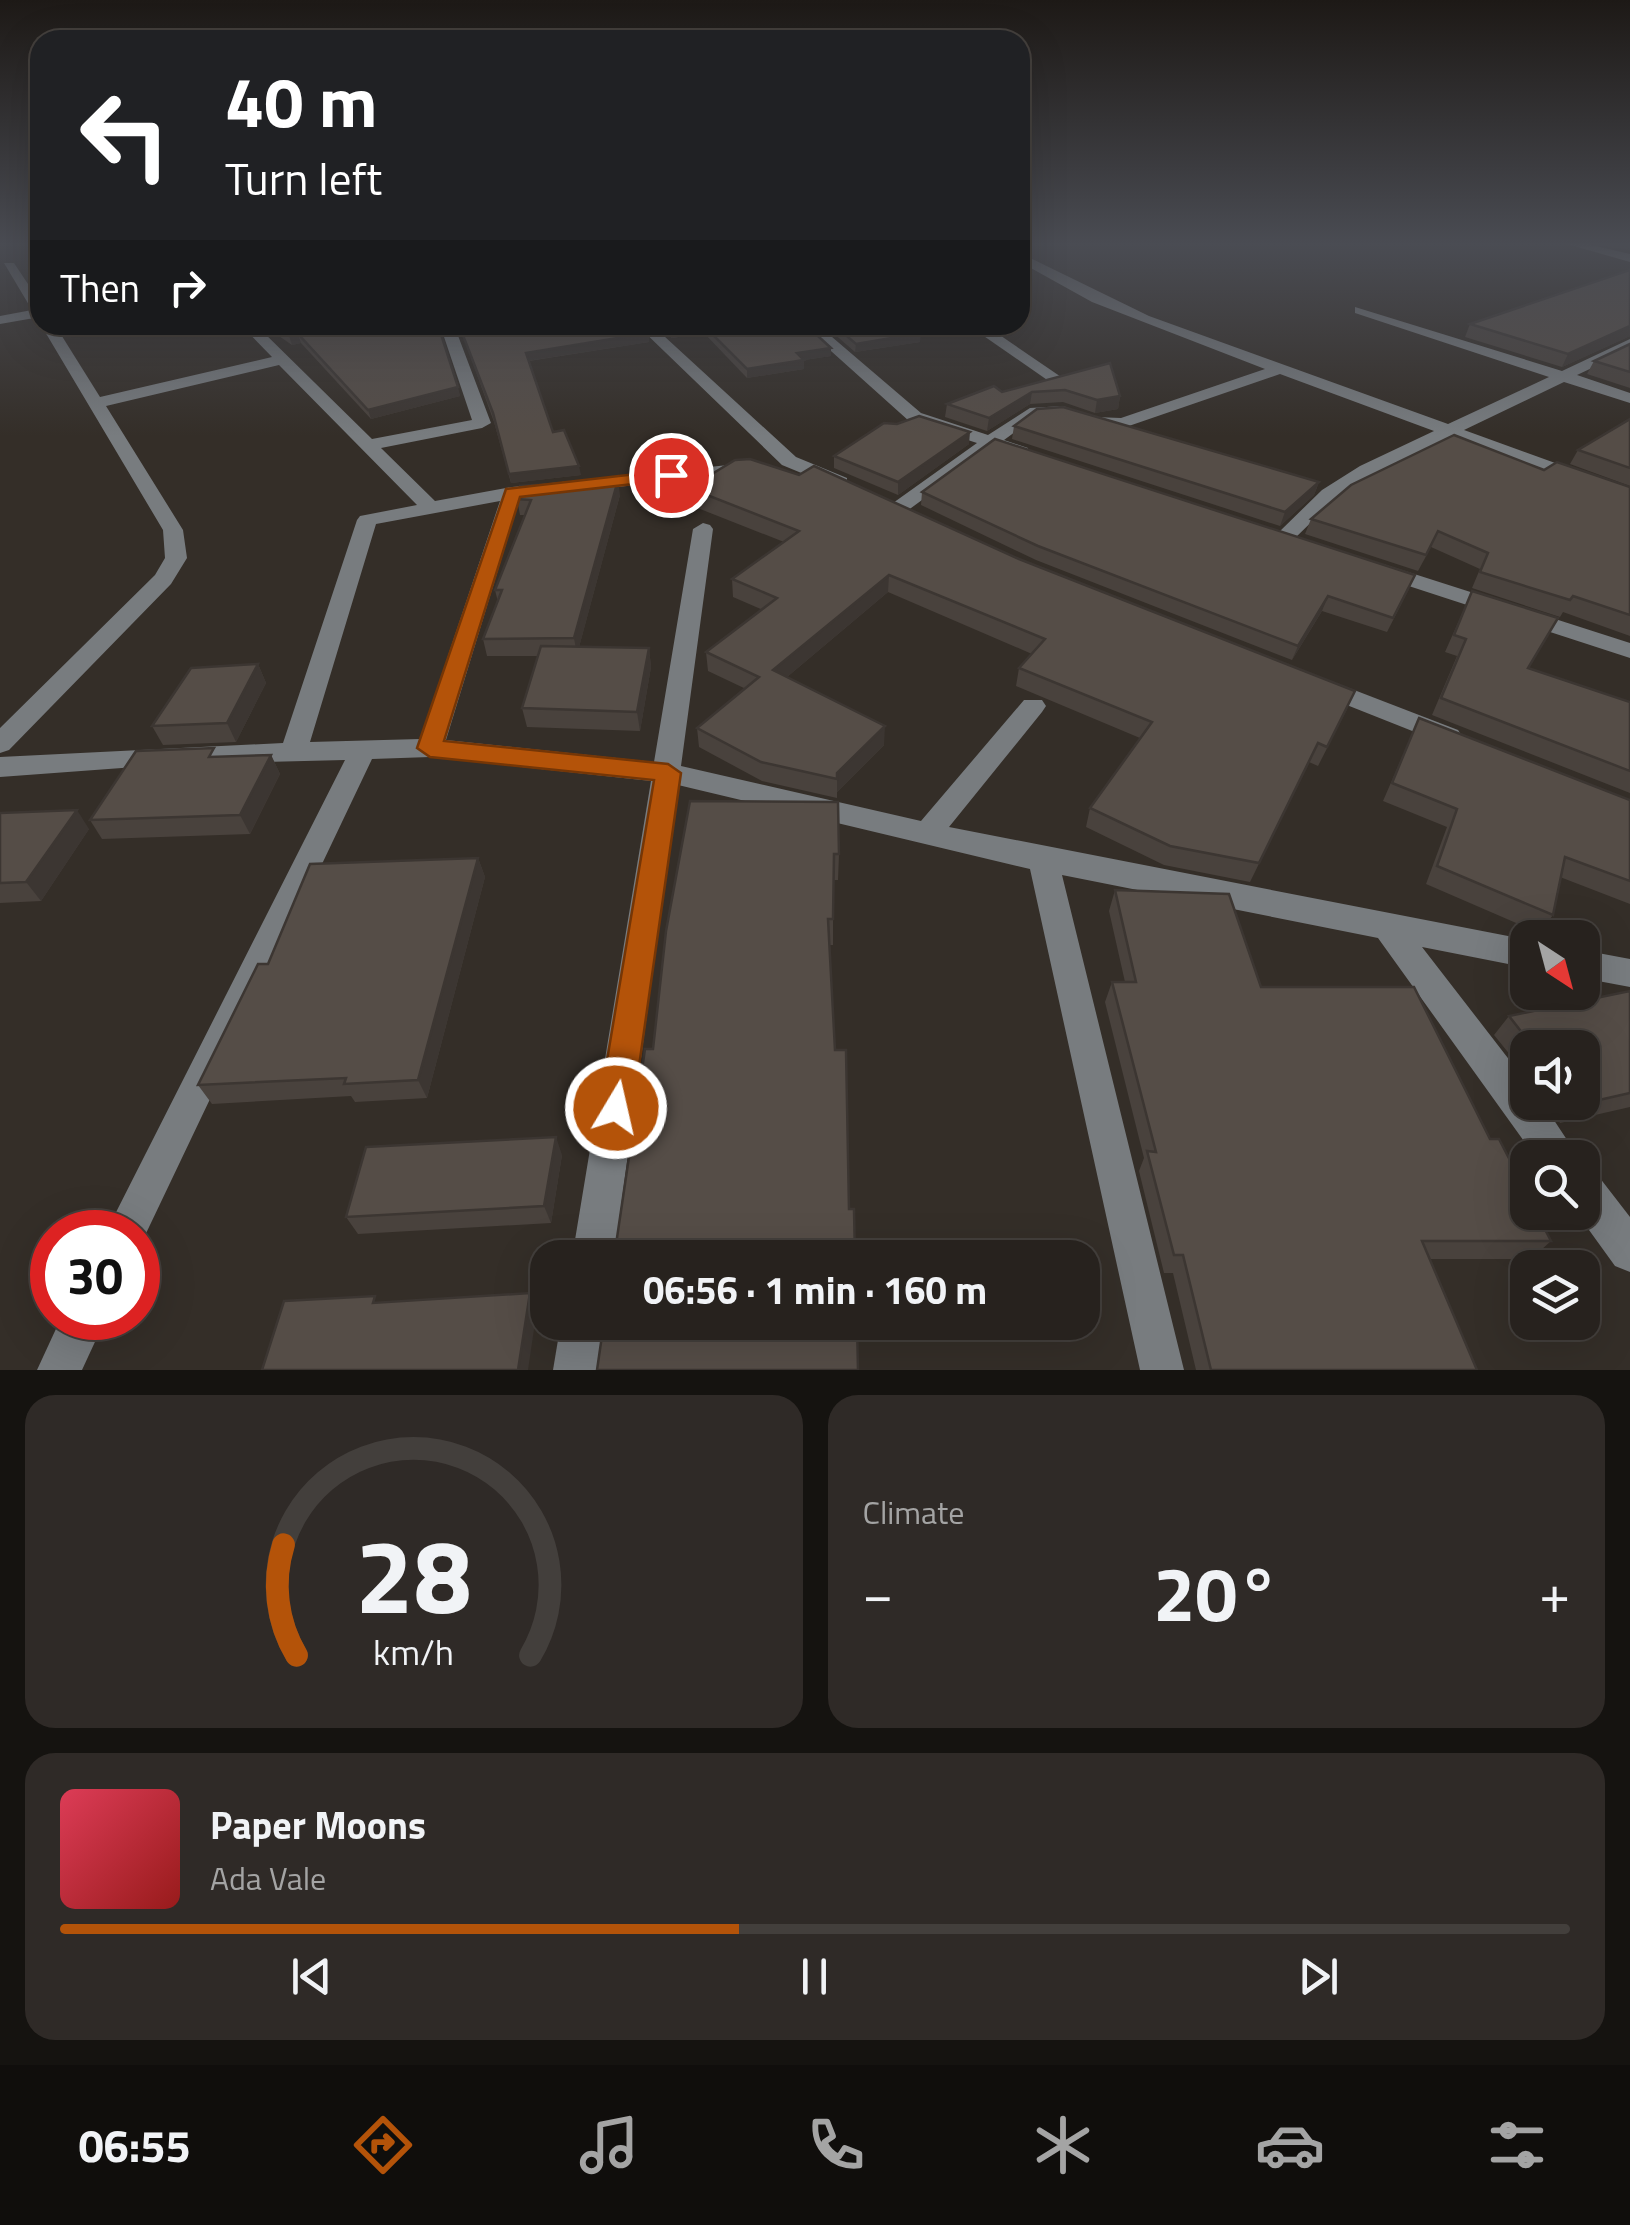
<!DOCTYPE html>
<html lang="en">
<head>
<meta charset="utf-8">
<style>
	body { margin:0; font-family:"Titillium Web",sans-serif; background:#2f2a27; color:#f1f3f6; height:100vh; display:flex; flex-direction:column; font-size:38px; white-space:nowrap }
	* { box-sizing:border-box; margin:0 }
	p { font-size:32px; color:#a4a4a4 }
	.icon { flex:none; width:55px; height:55px; fill:none; stroke:currentColor; stroke-width:2; stroke-linecap:round; stroke-linejoin:round }
	.map { position:relative; height:1370px; overflow:hidden }
	.sheet { display:flex; flex-direction:column; gap:25px; padding:25px; background:#151310; flex:1 }
	.sheet>* { flex:none }
	.guide { position:absolute; left:30px; top:30px; width:1000px; height:305px; border-radius:30px; box-shadow:0 10px 40px #0002,0 0 0 2px #433f3c; background:#202124; color:#fff; overflow:hidden }
	.needle { width:65px; rotate:144deg }
	.buttons { position:absolute; left:1510px; top:920px; display:grid; gap:20px }
	.buttons a { display:grid; place-items:center; width:90px; height:90px; border-radius:20px; background:#27221e; box-shadow:0 10px 40px #0002,0 0 0 2px #433f3c; font-size:50px }
	.speed { position:absolute; left:30px; top:1210px; display:flex; gap:20px; font-size:50px; font-weight:700; text-align:center }
	.speed>* { display:grid; place-content:center; width:130px; height:130px; border-radius:50%; background:#27221e; box-shadow:0 10px 40px #0002,0 0 0 2px #433f3c; line-height:1 }
	.speed .limit { border:15px solid #d22; background:#fff; color:#111 }
	.pin { position:absolute; display:grid; place-items:center; width:85px; height:85px; color:#fff; margin:-42px; border:5px solid #fff; border-radius:50%; box-shadow:0 2px 10px #0007 }
	.me { position:absolute; width:110px; margin:-55px; rotate:9deg; stroke-linejoin:round; filter:drop-shadow(0 0 8px #0008) }
	.turn { display:flex; align-items:center; gap:35px; height:210px; padding:0 30px; font-size:45px }
	.turn .icon { width:130px; height:130px; stroke-width:2.5 }
	.turn b { display:block; font-size:70px; line-height:85px }
	.then { display:flex; align-items:center; height:95px; padding:0 30px; background:#0003; gap:20px; font-size:38px }
	.big { font-size:75px; font-weight:700; line-height:1.1 }
	.sheet .card { flex:1; display:flex; flex-direction:column; justify-content:center; gap:15px; min-width:0; padding:0 35px; border-radius:30px; background:#2f2a27 }
	.sheet .dial { align-items:center; gap:0 }
	.dial svg { height:260px; overflow:visible; fill:none; stroke:#433f3c; stroke-width:7; stroke-linecap:round; text-anchor:middle }
	.dial text { fill:#f1f3f6; stroke:none }
	.song { display:flex; align-items:center; gap:30px }
	.cover { width:120px; height:120px; border-radius:15px; background:linear-gradient(135deg,hsl(350 70% 55%),hsl(0 70% 35%)) }
	.played { height:10px; border-radius:5px; background:linear-gradient(90deg,#b45309 45%,#433f3c 45%) }
	.keys { display:flex; justify-content:space-around; direction:ltr }
	.heat { display:flex; justify-content:space-between; align-items:center; font-size:55px; direction:ltr }
	.sheet .tiles { flex:1; display:grid; gap:25px; grid-template-columns:1fr 1fr }
	.card:last-child { grid-column:span 2 }
	.trip { position:absolute; left:530px; top:1240px; width:570px; height:100px; border-radius:30px; background:#27221e; box-shadow:0 10px 40px #0002,0 0 0 2px #433f3c; font-weight:700; line-height:100px; text-align:center }
	.dock { display:flex; height:160px; justify-content:space-around; align-items:center; background:#100e0c; color:#a4a4a4 }
	.dock .icon { width:70px; height:70px }
	.dock .active { color:#b45309 }
	.dock b { font-size:45px; color:#f1f3f6 }
	.map>svg:first-child { display:block }
</style>
</head>
<body>
<div class="map">
<svg width="1630" height="1370" viewBox="0 0 1630 1370">
	<rect width="100%" height="100%" fill="#342e28"/>
	<g fill="none" stroke-linecap="round" stroke-linejoin="round">
		<!-- minor -->
		<g fill="#787c7f" fill-rule="evenodd">
			<path d="M1567,244H1587L1630,254V262Z"/>
			<path d="M1020,253L1149,316L1448,424L1549,377L1355,313V307L1562,371L1630,339V350L1577,375L1630,393V403L1564,382L1464,430L1630,490V503L1450,437L1374,474L1336,498L1292,541H1278V533L1322,490L1360,466L1434,431L1280,374L1123,428L1092,427L1061,416L1034,418L1004,440L1028,448V456L993,448L907,511H893V503L977,443L909,421L802,325H818L921,413L988,435L1030,408L1063,406L1094,417L1121,418L1265,369L1092,302L1020,262Z"/>
			<path d="M4,263H14L40,302V317L0,324V316L32,310Z"/>
			<path d="M41,325H55L100,397L272,357L241,325H256L372,439L472,420L440,325H454L491,423L482,428L381,448L435,501L512,487L758,462V470L751,472L520,498L446,740L654,762L693,529L703,523L710,525L713,529L681,766L921,821L1024,700H1042L1046,706L1042,712L949,827L1528,940V968L1422,947L1528,1084V1102H1542L1579,1158H1536L1378,938L1062,875L1184,1370H1140L1030,869L678,785L614,1258H572L651,781L430,757L372,759L140,1246L138,1248V1232H106L345,760L176,764L0,777V757L283,743L357,520L360,516L417,505L279,365L106,406L183,530L187,558L171,584L9,750L0,753V728L155,575L165,558L163,530ZM500,501L420,739L310,742L376,524Z"/>
			<path d="M637,325H652L796,457L847,478V486H833L782,465Z"/>
			<path d="M968,325H985L1067,381L1053,384Z"/>
			<path d="M1383,564L1630,643V658L1375,575L1372,570Z"/>
			<path d="M1323,678L1458,730L1462,736L1449,745L1440,742L1314,692L1310,686Z"/>
			<path d="M1582,950L1630,959V987L1582,978Z"/>
			<path d="M1582,1167L1596,1173L1630,1217V1272L1615,1266L1576,1212H1582Z"/>
			<path d="M61,1318H106L82,1370H37Z"/>
			<path d="M561,1322H605L597,1370H553Z"/>
		</g>
	</g>
	<!-- wall -->
	<g fill="#49423d">
		<path d="M1588,244H1630V250Z"/>
		<path d="M1630,270V336L1562,367L1465,337L1470,324Z"/>
		<path d="M263,325H438L460,396L371,419L301,343L292,345Z"/>
		<path d="M656,325H806L831,356L804,360V369L747,378L704,333L672,338Z"/>
		<path d="M824,325H910L920,342L855,352Z"/>
		<path d="M461,330L648,333L649,342L529,361L553,432L581,475L511,483L494,422Z"/>
		<path d="M1630,344V388L1587,374L1594,361Z"/>
		<path d="M1110,363L1120,396L1118,409L1095,413L1063,402L1030,404L987,431L945,417L947,404L1002,392Z"/>
		<path d="M1630,419V486L1570,464L1578,450Z"/>
		<path d="M897,424L969,444L898,495L834,468V456Z"/>
		<path d="M1014,426L1319,482L1314,495L1280,526L1012,439Z"/>
		<path d="M1544,470L1630,487V636L1563,612L1560,617L1472,588L1480,569L1431,547L1418,571L1305,534L1311,519Z"/>
		<path d="M689,488L1347,709L1318,766L1309,762L1250,882L1164,865L1086,827L1090,808L1140,738L1016,686L1019,668L1032,654L888,592L787,677L884,745L837,792V798L762,781L699,747L697,728L746,689L708,671L706,652L763,610L733,597L732,579L784,542L690,505Z"/>
		<path d="M922,492L1409,589L1387,632L1322,611L1292,660L1036,560L921,505Z"/>
		<path d="M620,495L579,647L649,648L651,667L640,731L527,727L522,708L538,656H487L483,639L498,602L495,590L525,515H520L517,499Z"/>
		<path d="M1472,591L1528,668L1630,702V793L1432,715L1457,656L1445,652Z"/>
		<path d="M258,664L266,683L236,742L163,745L152,726Z"/>
		<path d="M1419,718L1630,800V904L1560,877L1553,915L1539,933L1426,884L1447,827L1383,801Z"/>
		<path d="M271,755L280,774L250,834L102,839L90,820L219,757Z"/>
		<path d="M690,801L839,854L838,880H833V945H830L835,1050L849,1209L855,1258L653,1049Z"/>
		<path d="M0,813L89,829L41,901L0,903Z"/>
		<path d="M478,858L485,877L427,1098L355,1102L351,1096L212,1104L198,1085L268,964Z"/>
		<path d="M1115,890L1490,1139L1551,1241L1531,1259H1430L1477,1370H1196L1173,1273H1164L1139,1171L1144,1158L1105,1002L1112,982H1125L1109,911Z"/>
		<path d="M1630,991V1107L1560,1123L1547,1102H1582V1048H1528V1077L1494,1035L1509,1016Z"/>
		<path d="M562,1155L551,1223L358,1234L346,1217Z"/>
	</g>
	<!-- shaded-wall -->
	<g fill="#3c3632">
		<path d="M703,325L704,333L672,338L671,330Z"/>
		<path d="M1630,326V336L1562,367L1568,354Z"/>
		<path d="M648,333L649,342L527,361L526,353Z"/>
		<path d="M921,333L920,342L855,352L856,344Z"/>
		<path d="M298,334L301,343L292,345L289,336Z"/>
		<path d="M831,348V356L804,360V369L747,378V369L797,353Z"/>
		<path d="M458,387L460,396L371,419L368,410Z"/>
		<path d="M1032,392L1030,404L987,431L989,418Z"/>
		<path d="M1120,396L1118,409L1095,413L1097,400Z"/>
		<path d="M970,432L969,444L898,495V482Z"/>
		<path d="M579,466L581,475L511,483L509,474Z"/>
		<path d="M618,480L620,495L577,655L574,638Z"/>
		<path d="M1319,482L1314,495L1280,526L1285,512Z"/>
		<path d="M889,575L888,592L774,688L773,670Z"/>
		<path d="M1328,596L1322,611L1292,660L1298,646Z"/>
		<path d="M649,648L651,667L640,731L637,712Z"/>
		<path d="M258,664L266,683L236,742L227,723Z"/>
		<path d="M885,726L884,745L837,792V773Z"/>
		<path d="M271,755L280,774L250,834L240,815Z"/>
		<path d="M77,810L89,829L41,901L26,882Z"/>
		<path d="M478,858L485,877L427,1098L418,1080Z"/>
		<path d="M556,1137L562,1155L551,1223L544,1206Z"/>
		<path d="M530,1293L537,1309L528,1370H518Z"/>
	</g>
	<!-- building -->
	<g fill="#554d47" stroke="#3c3632" stroke-width="2.5">
		<path d="M1630,270V326L1568,354L1470,324Z"/>
		<path d="M272,325H438L458,387L368,410L298,334L289,336Z"/>
		<path d="M490,325H640L648,333L526,353L553,432L564,430L579,466L509,474L493,413L461,330Z"/>
		<path d="M665,325H702L671,330Z"/>
		<path d="M703,325H806L831,348L797,353L804,360L747,369Z"/>
		<path d="M834,325H910L921,333L856,344Z"/>
		<path d="M1630,344V372L1594,361Z"/>
		<path d="M1110,363L1120,396L1097,400L1065,390L1032,392L989,418L947,404L994,386L1002,392Z"/>
		<path d="M1063,407L1319,482L1285,512L1014,426L1037,409Z"/>
		<path d="M919,416L970,432L898,482L834,456L884,423L897,424Z"/>
		<path d="M1630,419V468L1578,450Z"/>
		<path d="M1454,435L1544,470L1557,462L1630,487V615L1573,596L1570,600L1480,572L1488,553L1438,531L1426,555L1311,519L1351,485Z"/>
		<path d="M995,439L1415,575L1393,618L1328,596L1298,646L1038,546L922,492Z"/>
		<path d="M750,459L799,475L814,466L1019,559L1355,691L1327,747L1318,743L1259,863L1170,846L1090,808L1152,722L1019,668L1045,639L889,575L773,670L885,726L837,773V779L761,762L697,728L759,677L706,652L777,598L732,579L799,531L689,488L735,460Z"/>
		<path d="M618,480L574,638L483,639L502,590H495L531,500L517,499L520,486Z"/>
		<path d="M1472,591L1558,618L1528,668L1630,702V771L1441,698L1466,639L1454,635Z"/>
		<path d="M541,646L649,648L637,712L522,708Z"/>
		<path d="M258,664L227,723L152,726L191,668Z"/>
		<path d="M1419,718L1630,800V881L1565,857L1553,915L1437,866L1457,809L1392,783Z"/>
		<path d="M214,748L209,757L271,755L240,815L90,820L136,751Z"/>
		<path d="M690,801L838,802L839,854H834L833,919H828L835,1050H846L849,1209H854L855,1258H614L645,1049H653L666,931Z"/>
		<path d="M77,810L26,882L0,883V813Z"/>
		<path d="M478,858L418,1080L344,1084L346,1078L198,1085L258,964H268L310,864Z"/>
		<path d="M1115,890L1229,894L1261,987H1414L1490,1139H1499L1528,1195V1212H1536L1551,1241H1422L1477,1370H1211L1183,1255H1174L1147,1151L1156,1152L1112,982H1136Z"/>
		<path d="M1630,991V1093L1577,1105L1576,1102H1582V1048H1534L1509,1016Z"/>
		<path d="M556,1137L544,1206L346,1217L366,1147Z"/>
		<path d="M530,1293L518,1370H262L284,1301L375,1296L373,1303Z"/>
		<path d="M604,1322H857L858,1370H597Z"/>
	</g>
	<!-- sky -->
	<linearGradient id="sky" x2="0" y2="1"><stop stop-color="#1d1916"/><stop offset="0.56" stop-color="#4a4c53"/><stop offset="1" stop-color="#4a4c53" stop-opacity="0"/></linearGradient>
	<rect width="1630" height="436" fill="url(#sky)"/>
	<!-- route -->
	<path fill="#b45309" stroke="#753606" stroke-width="2.5" d="M671,470L679,475L677,479L520,497L444,741L668,764L681,773L633,1108L628,1120L616,1125L604,1120L599,1108L654,780L430,757L417,748L506,489Z"/>
</svg>
<div class="buttons">
<a><svg class="needle" viewBox="-14 -14 28 28"><path d="M0-13l5 13h-10z" fill="#e53935"/><path d="M0 13l5-13h-10z" fill="#a4a4a4"/></svg></a>
<a><svg class="icon" aria-label="sound" viewBox="0 0 24 24"><path d="M4 9h4l5-4v14l-5-4H4zM17 9q2 3 0 6"/></svg></a>
<a><svg class="icon" aria-label="search" viewBox="0 0 24 24"><circle cx="10" cy="10" r="6"/><path d="M15 15l6 6"/></svg></a>
<a><svg class="icon" aria-label="layers" viewBox="0 0 24 24"><path d="M12 4l9 5-9 5-9-5zM3 14l9 5 9-5"/></svg></a>
</div>
<div class="speed"><div class="limit">30</div></div>
<div class="pin" style="left:671px;top:475px;background:#d93025"><svg class="icon" aria-label="arrive" viewBox="0 0 24 24"><path d="M6 21V4h12l-3 4 3 4H6"/></svg></div>
<svg class="me" style="left:616px;top:1108px" viewBox="-20 -20 40 40"><circle r="17" fill="#b45309" stroke="#fff" stroke-width="3"/><path d="M0-11L8 9 0 5-8 9z" fill="#fff"/></svg>
<div class="trip">06:56 · 1 min · 160 m</div>
<div class="guide">
<div class="turn"><svg class="icon" aria-label="left" viewBox="0 0 24 24"><path d="M17 20v-9H6M10 6l-5 5 5 5"/></svg><div><b>40 m</b>Turn left</div></div>
<div class="then">Then<svg class="icon" aria-label="right" viewBox="0 0 24 24"><path d="M7 20v-9h11M14 6l5 5-5 5"/></svg></div>
</div>
</div>
<section class="sheet">
<div class="tiles">
<div class="card dial"><svg viewBox="0 0 100 80">
<path d="M14 69A42 42 0 1 1 86 69"/>
<path d="M14 69A42 42 0 0 1 10 35" stroke="#b45309"/>
<text x="50" y="56" font-size="32" font-weight="700">28</text>
<text x="50" y="72" font-size="11">km/h</text>
</svg></div>
<div class="card"><p>Climate</p>
<div class="heat"><a>−</a><b class="big">20°</b><a>+</a></div>
</div>
<div class="card">
<div class="song"><i class="cover"></i><div><b>Paper Moons</b><p>Ada Vale</p></div></div>
<div class="played"></div>
<div class="keys"><svg class="icon" aria-label="previous" viewBox="0 0 24 24"><path d="M18 5L8 12l10 7zM5 5v14"/></svg><svg class="icon" aria-label="pause" viewBox="0 0 24 24"><path d="M8 5v14M16 5v14"/></svg><svg class="icon" aria-label="next" viewBox="0 0 24 24"><path d="M6 5l10 7-10 7zM19 5v14"/></svg></div>
</div>
</div>
</section>
<nav class="dock">
<b>06:55</b>
<svg class="icon active" aria-label="directions" viewBox="0 0 24 24"><path d="M12 3l9 9-9 9-9-9zM9 14v-3h6M13 9l2 2-2 2"/></svg>
<svg class="icon" aria-label="music" viewBox="0 0 24 24"><path d="M9 18V5l10-2v13"/><circle cx="6" cy="18" r="3"/><circle cx="16" cy="16" r="3"/></svg>
<svg class="icon" aria-label="phone" viewBox="0 0 24 24"><path d="M5 4h4l2 5-3 2q2 4 5 5l2-3 5 2v4C11 20 4 13 5 4z"/></svg>
<svg class="icon" aria-label="climate" viewBox="0 0 24 24"><path d="M12 3v18M4 7l16 10M4 17L20 7"/></svg>
<svg class="icon" aria-label="car" viewBox="0 0 24 24"><path d="M5 17H2v-5l4-1 3-4h7l3 4 3 1v5h-3M9 17h6M6 11h13"/><circle cx="7" cy="17" r="2"/><circle cx="17" cy="17" r="2"/></svg>
<svg class="icon" aria-label="filters" viewBox="0 0 24 24"><path d="M4 7h16M4 17h16"/><circle cx="9" cy="7" r="2"/><circle cx="15" cy="17" r="2"/></svg>
</nav>
</body>
</html>
